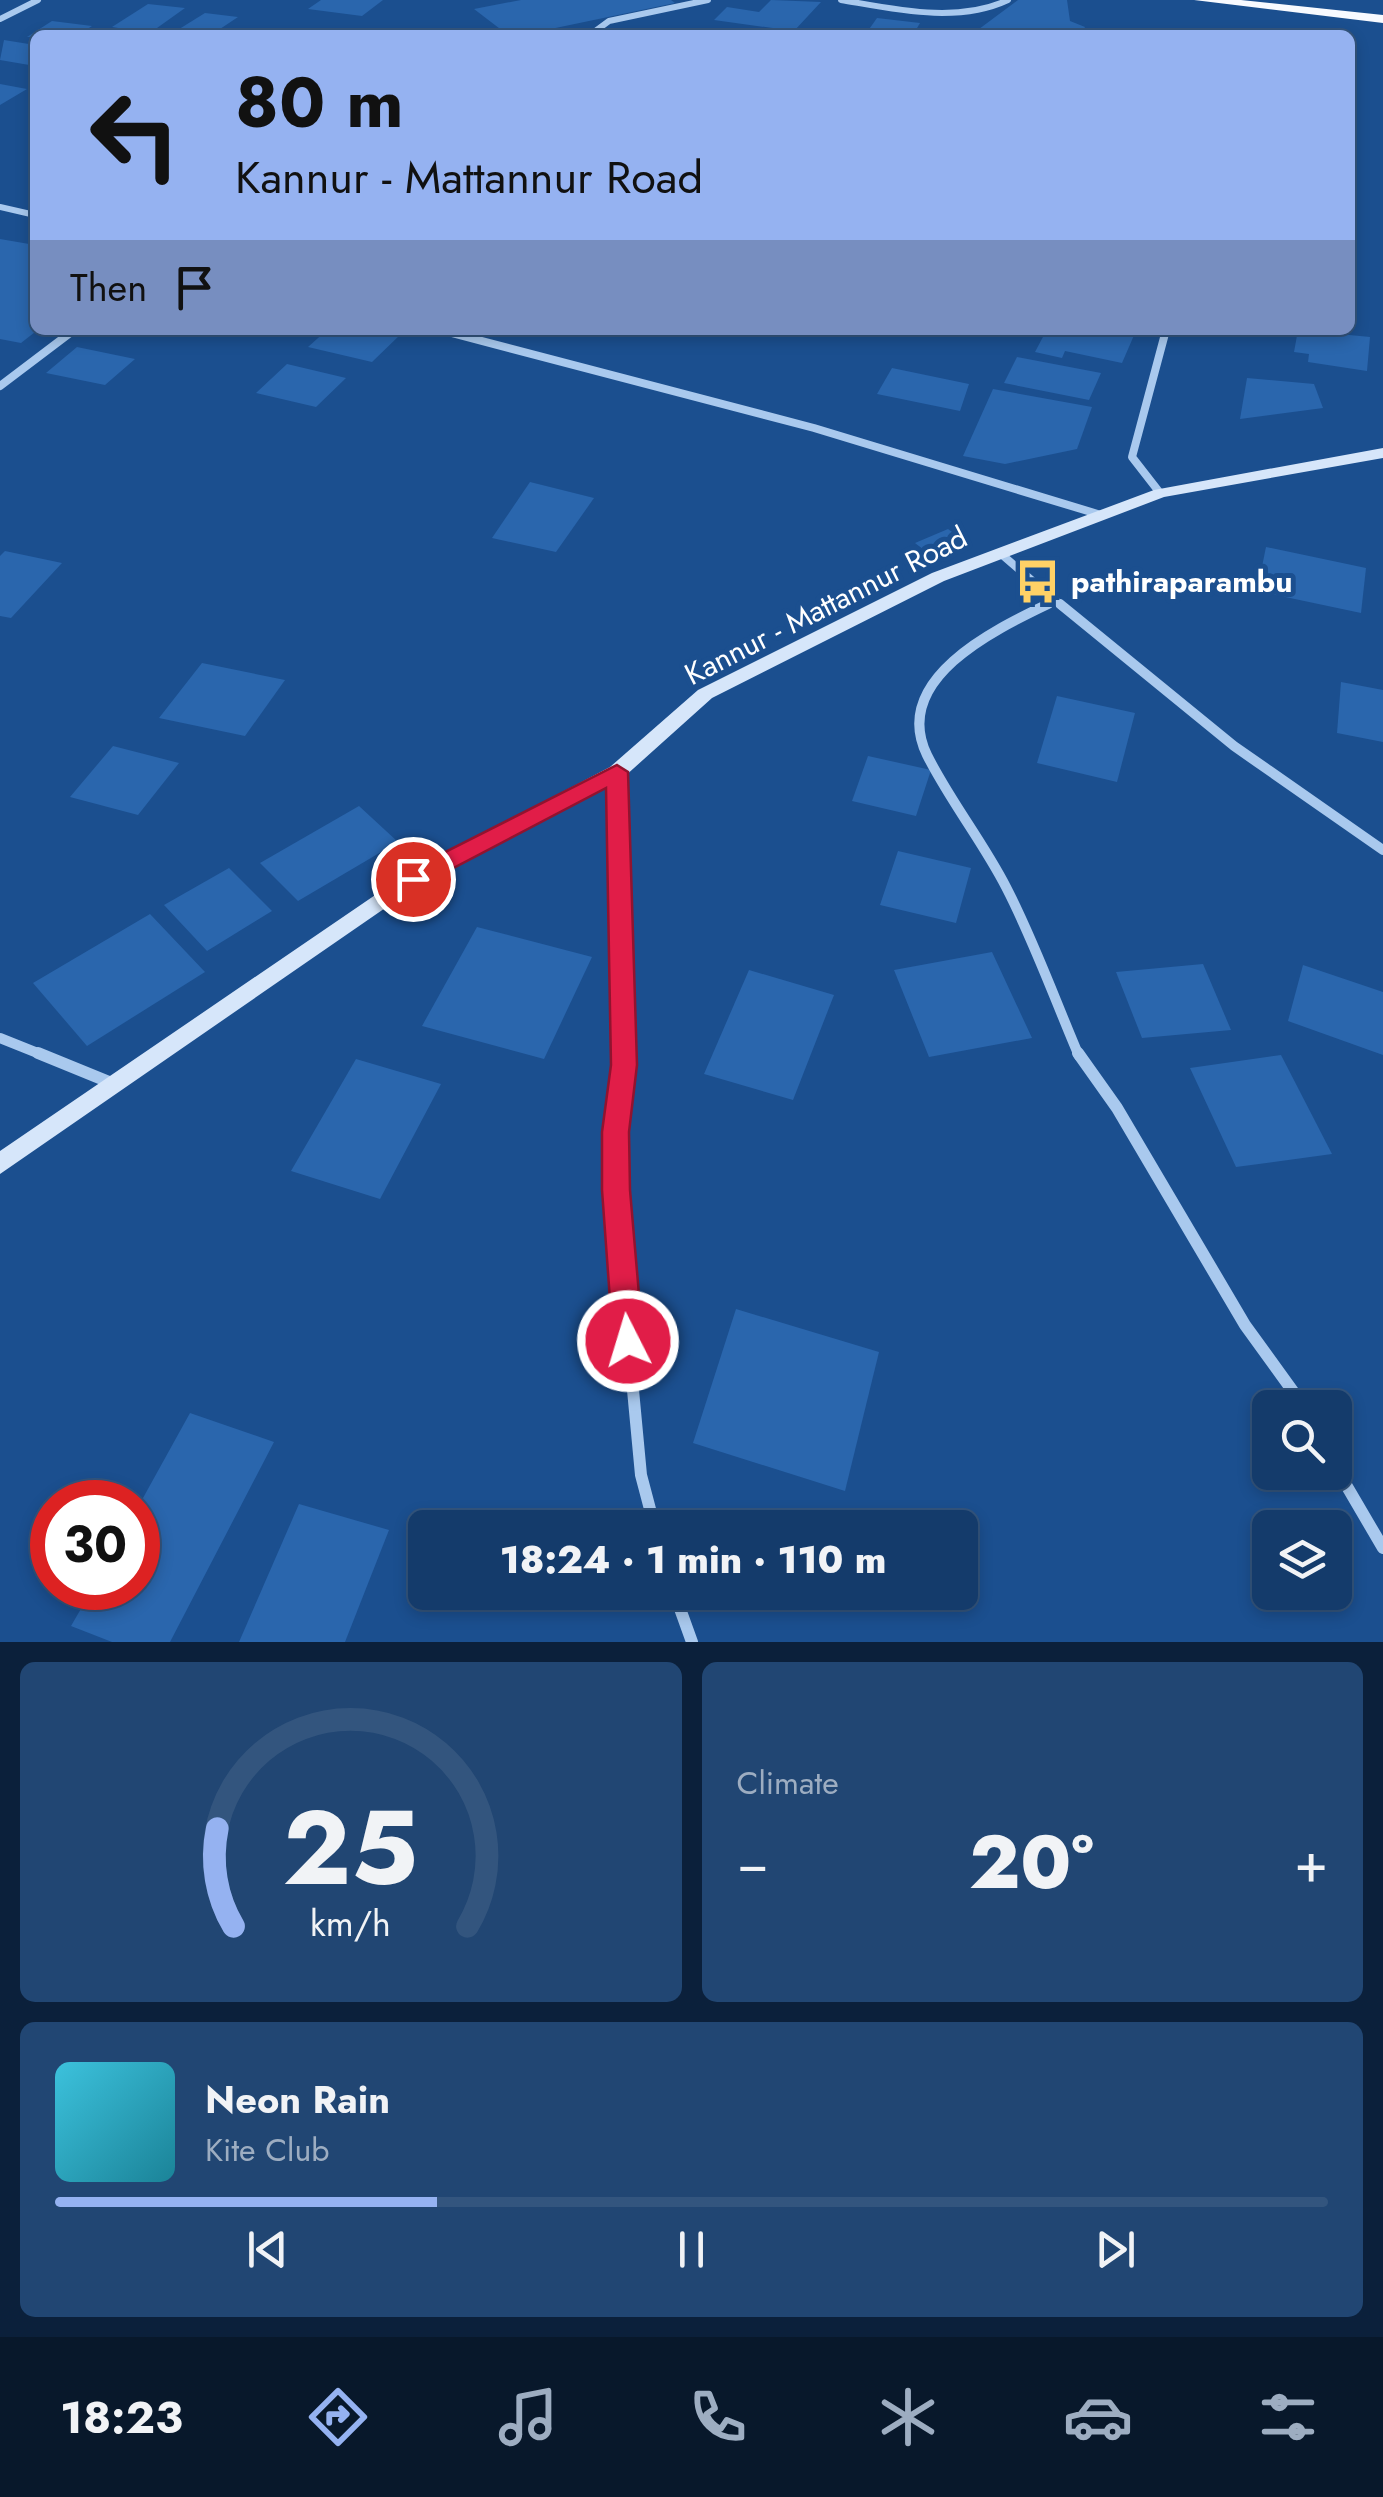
<!DOCTYPE html>
<html lang="en">
<head>
<meta charset="utf-8">
<style>
	body { margin:0; font-family:Jost,sans-serif; background:#214673; color:#f1f3f6; height:100vh; display:flex; flex-direction:column; font-size:38px; white-space:nowrap }
	* { box-sizing:border-box; margin:0 }
	p { font-size:32px; color:#9dadc1 }
	.icon { flex:none; width:55px; height:55px; fill:none; stroke:currentColor; stroke-width:2; stroke-linecap:round; stroke-linejoin:round }
	.map { position:relative; height:1642px; overflow:hidden }
	.side { display:flex; flex-direction:column; gap:20px; padding:20px; background:#0b203b; flex:1 }
	.side>* { flex:none }
	.top-card { position:absolute; left:30px; top:30px; width:1325px; height:305px; border-radius:15px; box-shadow:0 5px 15px #0003,0 0 0 2px #33557e; background:#95b2f1; color:#111; overflow:hidden }
	.controls { position:absolute; left:1252px; top:1390px; display:grid; gap:20px }
	.controls a { display:grid; place-items:center; width:100px; height:100px; border-radius:15px; background:#143b6b; box-shadow:0 5px 15px #0003,0 0 0 2px #33557e; font-size:50px }
	.speed { position:absolute; left:30px; top:1480px; display:flex; gap:20px; font-size:50px; font-weight:700; text-align:center }
	.speed>* { display:grid; place-content:center; width:130px; height:130px; border-radius:50%; background:#143b6b; box-shadow:0 5px 15px #0003,0 0 0 2px #33557e; line-height:1 }
	.speed .limit { border:15px solid #d22; background:#fff; color:#111 }
	.pin { position:absolute; display:grid; place-items:center; width:85px; height:85px; color:#fff; margin:-42px; border:5px solid #fff; border-radius:50%; box-shadow:0 2px 10px #0007 }
	.me { position:absolute; width:110px; margin:-55px; rotate:355deg; stroke-linejoin:round; filter:drop-shadow(0 0 8px #0008) }
	.turn { display:flex; align-items:center; gap:35px; height:210px; padding:0 40px; font-size:45px }
	.turn .icon { width:130px; height:130px; stroke-width:2.5 }
	.turn b { display:block; font-size:70px; line-height:85px }
	.then { display:flex; align-items:center; height:95px; padding:0 40px; background:#0003; gap:20px; font-size:38px }
	.big { font-size:75px; font-weight:800; line-height:1.1 }
	.side .widget { flex:1; display:flex; flex-direction:column; justify-content:center; gap:15px; min-width:0; padding:0 35px; border-radius:15px; background:#214673 }
	.side .dial { align-items:center; gap:0 }
	.dial svg { height:260px; overflow:visible; fill:none; stroke:#33557e; stroke-width:7; stroke-linecap:round; text-anchor:middle }
	.dial text { fill:#f1f3f6; stroke:none }
	.song { display:flex; align-items:center; gap:30px }
	.cover { width:120px; height:120px; border-radius:15px; background:linear-gradient(135deg,hsl(190 70% 55%),hsl(190 70% 35%)) }
	.played { height:10px; border-radius:5px; background:linear-gradient(90deg,#95b2f1 30%,#33557e 30%) }
	.keys { display:flex; justify-content:space-around; direction:ltr }
	.heat { display:flex; justify-content:space-between; align-items:center; font-size:55px; direction:ltr }
	.side .tiles { flex:1; display:grid; gap:20px; grid-template-columns:1fr 1fr }
	.widget:last-child { grid-column:span 2 }
	.trip { position:absolute; left:408px; top:1510px; width:570px; height:100px; border-radius:15px; background:#143b6b; box-shadow:0 5px 15px #0003,0 0 0 2px #33557e; font-weight:800; line-height:100px; text-align:center }
	.menu { display:flex; height:160px; justify-content:space-around; align-items:center; background:#08182b; color:#9dadc1 }
	.menu .icon { width:70px; height:70px }
	.menu .current { color:#95b2f1 }
	.menu b { font-size:45px; color:#f1f3f6 }
	.map>svg:first-child { display:block }
</style>
</head>
<body>
<div class="map">
<svg width="1383" height="1642" viewBox="0 0 1383 1642">
	<rect width="100%" height="100%" fill="#1b4f8f"/>
	<!-- building -->
	<g fill="#2a66ad">
		<path d="M321,0H383L362,16L308,9Z"/>
		<path d="M521,0H671L675,3L522,35H508L474,9Z"/>
		<path d="M771,0L821,2L794,31L714,20L727,7L759,12Z"/>
		<path d="M1018,0H1067L1070,21L1085,27L1081,35H971Z"/>
		<path d="M148,4L185,8L150,33L112,27Z"/>
		<path d="M205,13L238,17L211,35L176,31Z"/>
		<path d="M877,18L920,23L913,35H865Z"/>
		<path d="M52,21L92,26L78,35L27,37Z"/>
		<path d="M4,40L35,45V66L0,60Z"/>
		<path d="M0,84L27,89L0,105Z"/>
		<path d="M0,239L35,245V332L21,343L0,339Z"/>
		<path d="M327,330H388L402,333L372,362L308,347Z"/>
		<path d="M1122,330L1135,333L1122,363L1065,351L1062,358L1035,352L1044,335L1028,332Z"/>
		<path d="M1298,330L1370,337L1367,371L1308,362L1309,354L1294,352Z"/>
		<path d="M77,347L135,359L105,385L46,373Z"/>
		<path d="M1017,357L1101,373L1089,400L1004,383Z"/>
		<path d="M287,364L346,378L316,407L256,393Z"/>
		<path d="M892,368L969,384L960,411L877,394Z"/>
		<path d="M1247,378L1314,384L1323,408L1240,419Z"/>
		<path d="M993,389L1092,407L1077,449L1005,464L963,456Z"/>
		<path d="M530,482L594,498L556,552L492,538Z"/>
		<path d="M948,529L966,542L933,557L915,543Z"/>
		<path d="M1266,547L1366,568L1361,613L1257,591Z"/>
		<path d="M5,551L62,563L11,618L0,616V556Z"/>
		<path d="M202,663L285,680L245,736L159,718Z"/>
		<path d="M1341,682L1383,690V742L1337,733Z"/>
		<path d="M1057,696L1135,713L1117,782L1037,763Z"/>
		<path d="M113,746L179,763L138,815L70,797Z"/>
		<path d="M868,756L931,770L916,816L852,801Z"/>
		<path d="M359,806L398,842L298,901L260,863Z"/>
		<path d="M898,851L971,868L956,923L880,905Z"/>
		<path d="M229,868L272,911L207,951L164,905Z"/>
		<path d="M150,914L205,972L87,1046L33,983Z"/>
		<path d="M477,927L592,957L544,1059L422,1026Z"/>
		<path d="M992,952L1032,1038L929,1057L894,970Z"/>
		<path d="M1203,964L1231,1030L1142,1038L1116,972Z"/>
		<path d="M1303,965L1383,992V1055L1288,1021Z"/>
		<path d="M749,970L834,995L793,1100L704,1074Z"/>
		<path d="M1281,1055L1332,1154L1236,1167L1190,1068Z"/>
		<path d="M356,1059L441,1084L380,1199L291,1171Z"/>
		<path d="M736,1309L879,1352L845,1491L693,1443Z"/>
		<path d="M190,1413L274,1442L170,1642H112L71,1626L93,1588H138V1507Z"/>
		<path d="M299,1504L389,1530L345,1642H239Z"/>
	</g>
	<g fill="none" stroke-linecap="round" stroke-linejoin="round">
		<!-- minor-far3 -->
		<g stroke="#a9c9ee" stroke-width="6">
			<path d="M841,0C894,9 957,24 1008,0"/>
			<path d="M0,19L38,0"/>
			<path d="M590,35L609,21L708,0"/>
			<path d="M0,207L35,215"/>
		</g>
		<!-- minor-far2 -->
		<g stroke="#a9c9ee" stroke-width="8">
			<path d="M440,330L814,428L1101,515"/>
			<path d="M0,386L74,330"/>
			<path d="M1160,493L1132,457L1166,330"/>
			<path d="M1000,553L1063,607"/>
			<path d="M1042,607L1055,601"/>
		</g>
		<!-- minor-far1 -->
		<g stroke="#a9c9ee" stroke-width="10">
			<path d="M1048,604C996,629 890,679 927,755C950,801 983,842 1006,887C1034,941 1055,1000 1079,1056"/>
			<path d="M1060,604L1234,746L1383,850"/>
			<path d="M617,772L624,1056"/>
			<path d="M0,1038L45,1056"/>
		</g>
		<!-- minor -->
		<g stroke="#a9c9ee" stroke-width="12">
			<path d="M38,1053L114,1084"/>
			<path d="M624,1053L615,1131L617,1220L641,1475L655,1528"/>
			<path d="M1078,1053L1117,1108L1245,1325L1305,1408"/>
			<path d="M1335,1466L1383,1548"/>
			<path d="M674,1592L692,1642"/>
		</g>
		<!-- secondary -->
		<path fill="#d6e6fa" fill-rule="evenodd" d="M1383,448V458L1164,497L944,581L712,698L624,777L420,884L0,1174V1151L406,874L610,767L698,690L932,573L1154,490Z"/>
		<!-- trunk -->
		<path fill="#f8faff" fill-rule="evenodd" d="M1194,0H1241L1383,15V23Z"/>
	</g>
	<!-- route -->
	<path fill="#e11d48" stroke="#92132f" stroke-width="2.5" d="M617,765L628,772L637,1065L629,1132L630,1190L643,1341L639,1351L628,1355L617,1351L613,1341L602,1190V1132L611,1065L606,788L421,885H404L401,879L404,873Z"/>
	<!-- icons -->
	<defs>
		<symbol id="bus-bare" viewBox="-9 -9 18 18"><path d="M-5-6H5V4H4V6H2V4H-2V6H-4V4H-5ZM-3.5-4V0h7V-4ZM-3.5 1.2v1.5H-2V1.2ZM2 1.2v1.5H3.5V1.2Z" fill="#ffd166" stroke="#1b4f8f" stroke-width="2.5" paint-order="stroke"/></symbol>
	</defs>
	<g fill-rule="evenodd">
		<use href="#bus-bare" x="1006" y="550" width="63" height="63"/>
	</g>
	<g text-anchor="middle" stroke-width="10" stroke-linejoin="round" paint-order="stroke">
		<!-- poi labels -->
		<g font-size="30" font-weight="bold" fill="#fff" stroke="#1b4f8f" text-anchor="start">
			<text x="1071" y="592">pathiraparambu</text>
		</g>
		<!-- street labels -->
		<g font-size="30" fill="#fff" stroke="#1b4f8f">
			<text transform="translate(826 606) rotate(-27)" y="10">Kannur - Mattannur Road</text>
		</g>
	</g>
</svg>
<div class="controls">
<a><svg class="icon" aria-label="search" viewBox="0 0 24 24"><circle cx="10" cy="10" r="6"/><path d="M15 15l6 6"/></svg></a>
<a><svg class="icon" aria-label="layers" viewBox="0 0 24 24"><path d="M12 4l9 5-9 5-9-5zM3 14l9 5 9-5"/></svg></a>
</div>
<div class="speed"><div class="limit">30</div></div>
<div class="pin" style="left:413px;top:879px;background:#d93025"><svg class="icon" aria-label="arrive" viewBox="0 0 24 24"><path d="M6 21V4h12l-3 4 3 4H6"/></svg></div>
<svg class="me" style="left:628px;top:1341px" viewBox="-20 -20 40 40"><circle r="17" fill="#e11d48" stroke="#fff" stroke-width="3"/><path d="M0-11L8 9 0 5-8 9z" fill="#fff"/></svg>
<div class="trip">18:24 · 1 min · 110 m</div>
<div class="top-card">
<div class="turn"><svg class="icon" aria-label="left" viewBox="0 0 24 24"><path d="M17 20v-9H6M10 6l-5 5 5 5"/></svg><div><b>80 m</b>Kannur - Mattannur Road</div></div>
<div class="then">Then<svg class="icon" aria-label="arrive" viewBox="0 0 24 24"><path d="M6 21V4h12l-3 4 3 4H6"/></svg></div>
</div>
</div>
<section class="side">
<div class="tiles">
<div class="widget dial"><svg viewBox="0 0 100 80">
<path d="M14 69A42 42 0 1 1 86 69"/>
<path d="M14 69A42 42 0 0 1 9 39" stroke="#95b2f1"/>
<text x="50" y="56" font-size="32" font-weight="700">25</text>
<text x="50" y="72" font-size="11">km/h</text>
</svg></div>
<div class="widget"><p>Climate</p>
<div class="heat"><a>−</a><b class="big">20°</b><a>+</a></div>
</div>
<div class="widget">
<div class="song"><i class="cover"></i><div><b>Neon Rain</b><p>Kite Club</p></div></div>
<div class="played"></div>
<div class="keys"><svg class="icon" aria-label="previous" viewBox="0 0 24 24"><path d="M18 5L8 12l10 7zM5 5v14"/></svg><svg class="icon" aria-label="pause" viewBox="0 0 24 24"><path d="M8 5v14M16 5v14"/></svg><svg class="icon" aria-label="next" viewBox="0 0 24 24"><path d="M6 5l10 7-10 7zM19 5v14"/></svg></div>
</div>
</div>
</section>
<nav class="menu">
<b>18:23</b>
<svg class="icon current" aria-label="directions" viewBox="0 0 24 24"><path d="M12 3l9 9-9 9-9-9zM9 14v-3h6M13 9l2 2-2 2"/></svg>
<svg class="icon" aria-label="music" viewBox="0 0 24 24"><path d="M9 18V5l10-2v13"/><circle cx="6" cy="18" r="3"/><circle cx="16" cy="16" r="3"/></svg>
<svg class="icon" aria-label="phone" viewBox="0 0 24 24"><path d="M5 4h4l2 5-3 2q2 4 5 5l2-3 5 2v4C11 20 4 13 5 4z"/></svg>
<svg class="icon" aria-label="climate" viewBox="0 0 24 24"><path d="M12 3v18M4 7l16 10M4 17L20 7"/></svg>
<svg class="icon" aria-label="car" viewBox="0 0 24 24"><path d="M5 17H2v-5l4-1 3-4h7l3 4 3 1v5h-3M9 17h6M6 11h13"/><circle cx="7" cy="17" r="2"/><circle cx="17" cy="17" r="2"/></svg>
<svg class="icon" aria-label="filters" viewBox="0 0 24 24"><path d="M4 7h16M4 17h16"/><circle cx="9" cy="7" r="2"/><circle cx="15" cy="17" r="2"/></svg>
</nav>
</body>
</html>
